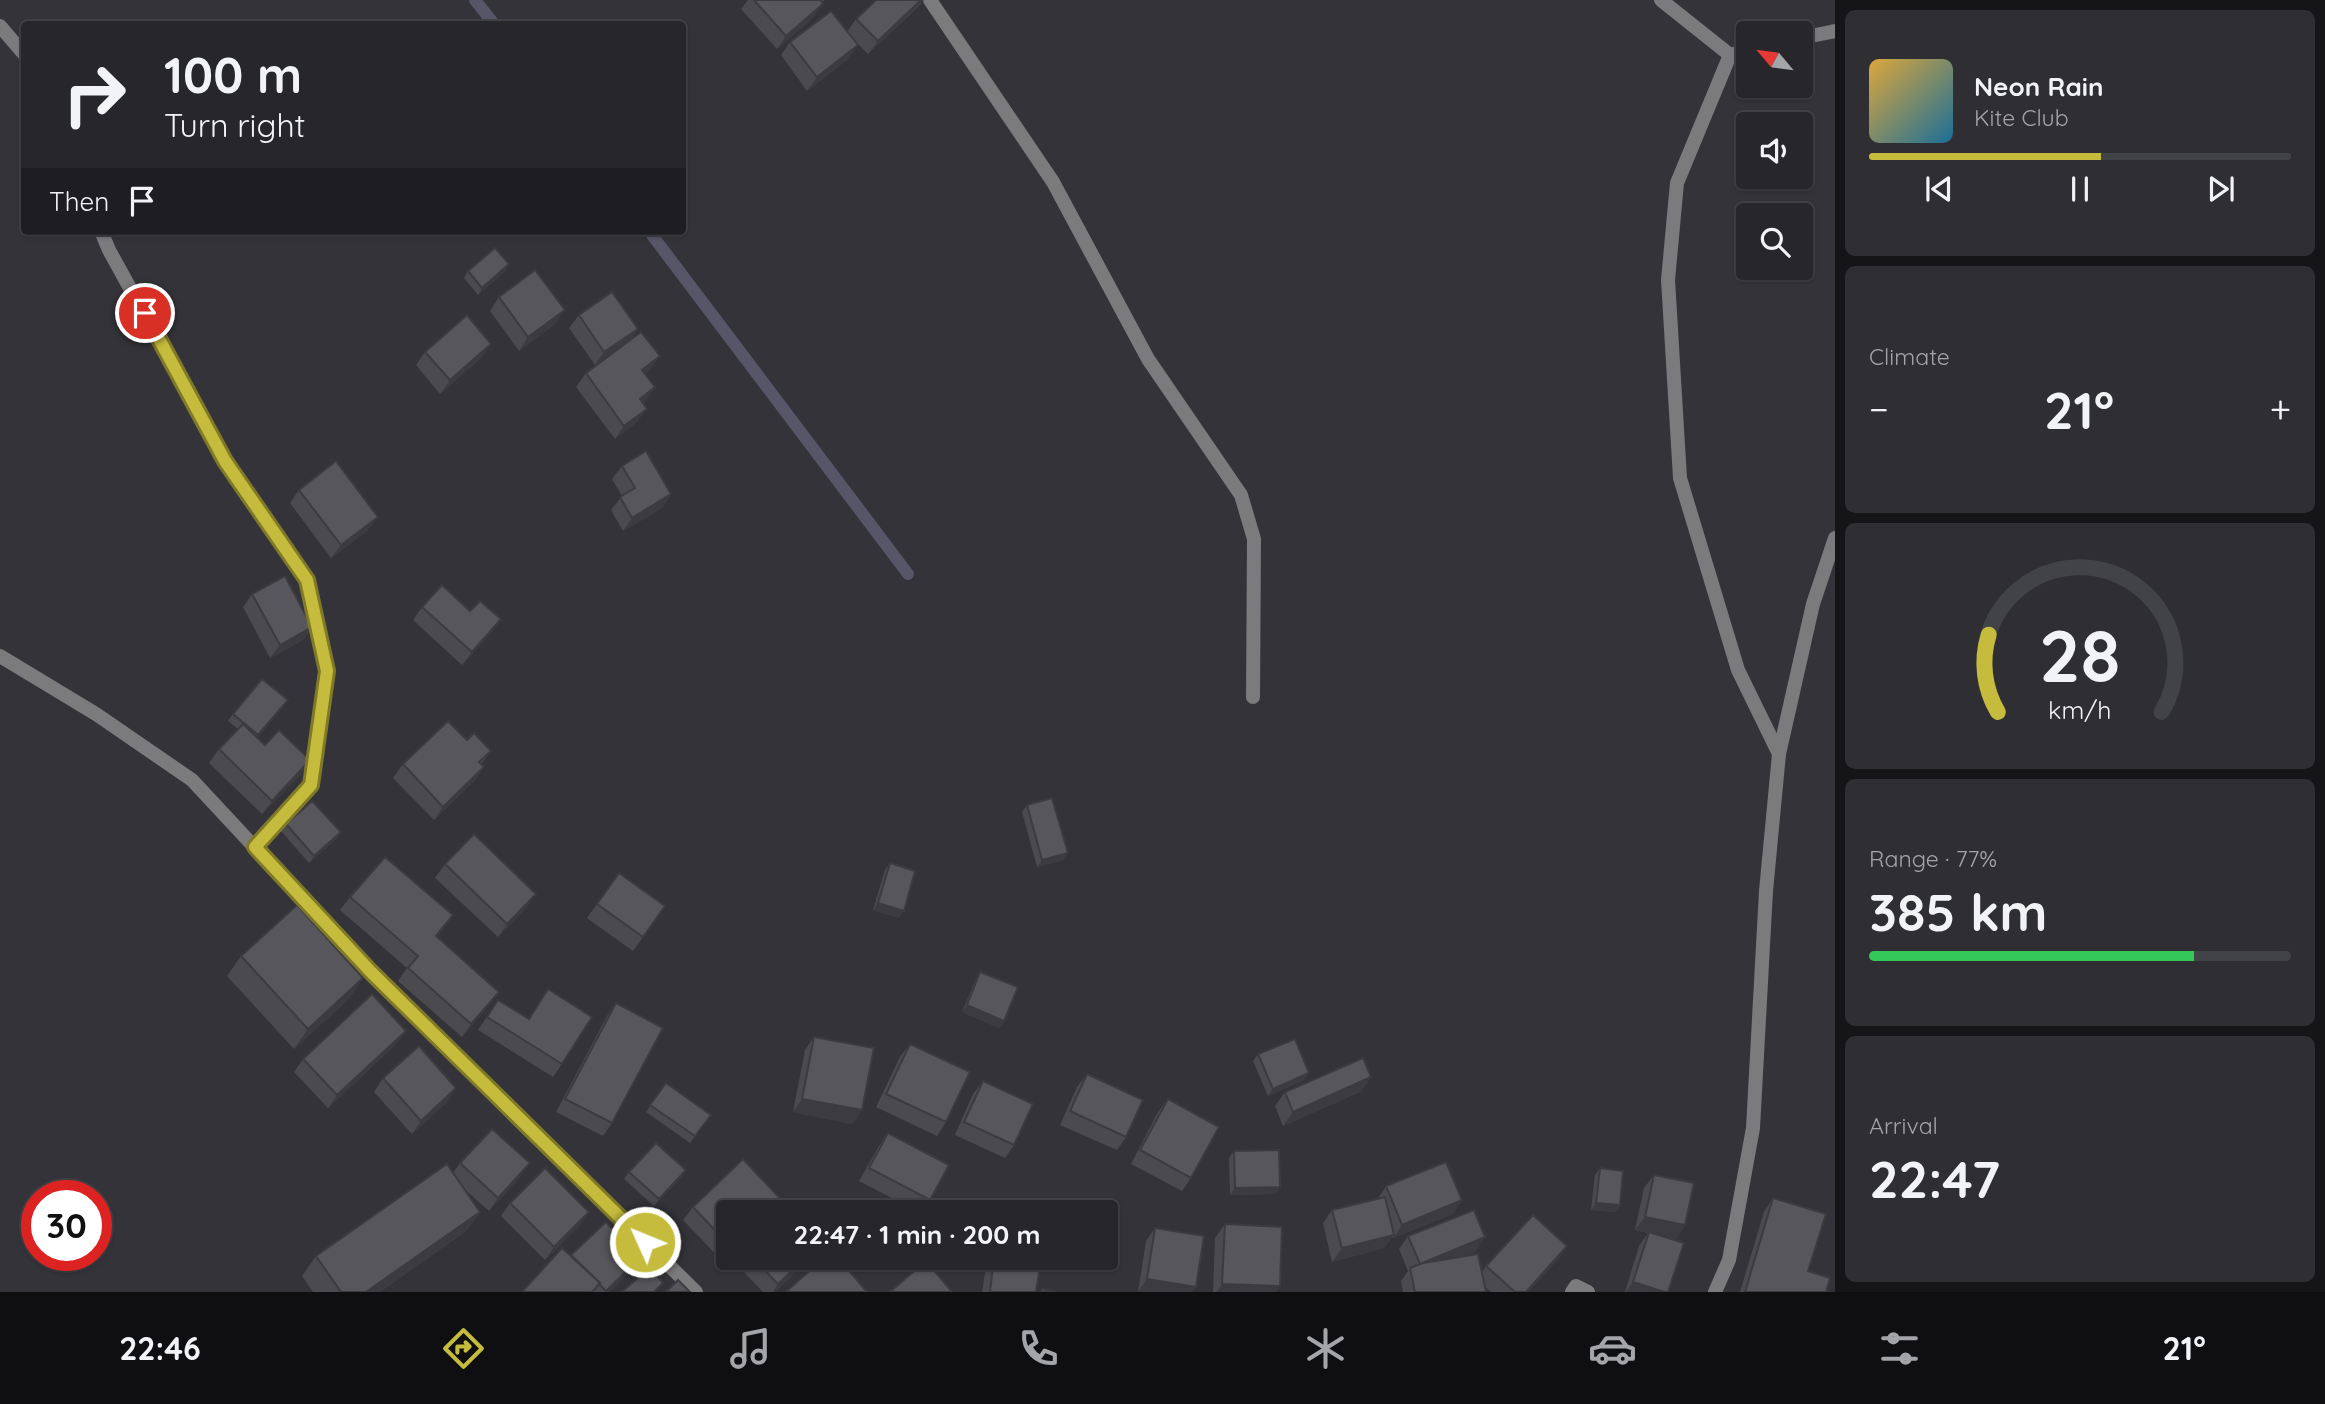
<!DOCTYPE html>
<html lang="en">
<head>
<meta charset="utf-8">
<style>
	body { margin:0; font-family:Quicksand,sans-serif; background:#2e2e33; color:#f1f3f6; height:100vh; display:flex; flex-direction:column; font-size:26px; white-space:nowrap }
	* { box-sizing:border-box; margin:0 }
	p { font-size:23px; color:#a4a5a9 }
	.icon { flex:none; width:38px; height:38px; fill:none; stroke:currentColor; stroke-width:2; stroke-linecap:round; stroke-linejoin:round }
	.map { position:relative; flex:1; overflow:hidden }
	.drawer { display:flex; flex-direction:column; gap:10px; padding:10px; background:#151518; width:490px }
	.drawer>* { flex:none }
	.top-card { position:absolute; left:21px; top:21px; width:665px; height:214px; border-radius:7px; box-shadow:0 2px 5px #0004,0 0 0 2px #424347; background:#26262b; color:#f1f3f6; overflow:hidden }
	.needle { width:46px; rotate:299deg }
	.controls { position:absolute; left:1736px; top:21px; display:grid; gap:14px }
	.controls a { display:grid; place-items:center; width:77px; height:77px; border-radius:7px; background:#26262b; box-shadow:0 2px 5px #0004,0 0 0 2px #424347; font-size:35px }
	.speed { position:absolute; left:21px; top:1180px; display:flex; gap:14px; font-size:35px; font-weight:700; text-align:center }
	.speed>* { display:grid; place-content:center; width:91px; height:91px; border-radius:50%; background:#26262b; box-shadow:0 2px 5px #0004,0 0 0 2px #424347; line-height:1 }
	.speed .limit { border:10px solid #d22; background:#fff; color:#111 }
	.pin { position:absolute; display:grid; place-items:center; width:60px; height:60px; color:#fff; margin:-30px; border:4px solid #fff; border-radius:50%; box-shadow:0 2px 7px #0007 }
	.me { position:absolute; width:77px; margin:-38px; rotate:314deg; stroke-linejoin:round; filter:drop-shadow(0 0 5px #0008) }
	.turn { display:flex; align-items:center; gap:24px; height:147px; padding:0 28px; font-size:32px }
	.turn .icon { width:91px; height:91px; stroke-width:2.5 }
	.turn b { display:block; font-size:49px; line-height:60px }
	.then { display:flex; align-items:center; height:66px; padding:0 28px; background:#0003; gap:14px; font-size:26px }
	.big { font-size:52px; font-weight:800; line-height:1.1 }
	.drawer .card { flex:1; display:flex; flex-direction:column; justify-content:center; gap:10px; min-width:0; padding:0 24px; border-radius:10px; background:#2e2e33 }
	.drawer .dial { align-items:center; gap:0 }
	.dial svg { height:182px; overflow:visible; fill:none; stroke:#424347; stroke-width:7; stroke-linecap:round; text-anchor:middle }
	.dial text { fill:#f1f3f6; stroke:none }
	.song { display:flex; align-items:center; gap:21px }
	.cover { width:84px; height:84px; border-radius:10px; background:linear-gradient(135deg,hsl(40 70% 55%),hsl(200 70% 35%)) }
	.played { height:7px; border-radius:4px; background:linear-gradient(90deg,#c5bc3d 55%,#424347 55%) }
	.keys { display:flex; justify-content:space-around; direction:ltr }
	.heat { display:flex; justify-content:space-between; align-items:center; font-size:38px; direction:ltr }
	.charge { height:10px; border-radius:5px; background:linear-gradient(90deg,#34c759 77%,#424347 0) }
	.trip { position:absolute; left:716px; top:1200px; width:402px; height:70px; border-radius:7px; background:#26262b; box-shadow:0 2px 5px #0004,0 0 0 2px #424347; font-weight:800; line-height:70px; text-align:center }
	.tabs { display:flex; height:112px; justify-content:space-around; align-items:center; background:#0f0f11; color:#a4a5a9 }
	.tabs .icon { width:49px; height:49px }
	.tabs .active { color:#c5bc3d }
	.tabs b { font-size:32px; color:#f1f3f6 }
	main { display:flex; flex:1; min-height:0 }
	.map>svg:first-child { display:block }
</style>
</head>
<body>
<main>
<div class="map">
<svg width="1835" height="1292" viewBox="0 0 1835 1292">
	<rect width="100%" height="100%" fill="#333339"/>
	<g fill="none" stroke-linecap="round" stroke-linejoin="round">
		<!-- stream -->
		<g stroke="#575668" stroke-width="12">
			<path d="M475,0L494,24"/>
			<path d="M649,231L908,574"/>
		</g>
		<!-- street -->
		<g stroke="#7b7b7e" stroke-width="14">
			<path d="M930,0L1053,182L1148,359L1241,495L1254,539L1253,697"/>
			<path d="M1661,0L1730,55"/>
			<path d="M0,26L24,54"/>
			<path d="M1801,38L1835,31"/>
			<path d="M1748,50L1730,55L1677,183L1668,280L1680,478L1738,670L1779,754"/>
			<path d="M101,231L109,250L225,461L307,580L327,671L311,785L255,847"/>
			<path d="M0,656L96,714L192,780L371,972L696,1292"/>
			<path d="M1572,1292L1576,1286L1588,1292"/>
			<path d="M1715,1292L1729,1260L1753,1128L1766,891L1779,754L1813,604L1835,538"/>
		</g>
	</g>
	<!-- wall -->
	<g fill="#4a4a4f">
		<path d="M748,0H825L822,2L814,17L777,49L741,9Z"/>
		<path d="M922,3L868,54L850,36L848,59L807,91L781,55L790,42L847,32L856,19Z"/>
		<path d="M468,271H505L478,295L464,278Z"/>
		<path d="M499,297L555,324L519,351L490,311Z"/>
		<path d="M579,315L638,329L629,341L650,370L645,374L655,387L645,401L643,403L637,422L615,439L576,387L586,373L617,350L595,365L569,328Z"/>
		<path d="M491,344L482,357L440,394L416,365L425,352Z"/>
		<path d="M622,466L671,494L662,508L623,531L611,510L622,496L612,479Z"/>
		<path d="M299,490L368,530L331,558L290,503Z"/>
		<path d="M252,594L312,627L303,640L270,658L243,607Z"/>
		<path d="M422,607L491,633L462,665L413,620Z"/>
		<path d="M283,707L257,738L265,745L310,760L301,774L262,814L209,763L219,749L238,729L228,721L233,714Z"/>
		<path d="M467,740L491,751L481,764L484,767L475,780L434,820L393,778L403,764Z"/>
		<path d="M1027,805L1063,860L1037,867L1022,812Z"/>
		<path d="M286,824L341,832L336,839L309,863L281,831Z"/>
		<path d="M890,863L899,918L873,910L885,870Z"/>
		<path d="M445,864L527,907L498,937L435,878Z"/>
		<path d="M619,873L665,906L633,951L587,918Z"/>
		<path d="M350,897L444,928L437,937L499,992L489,1005L462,1037L398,981L407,968L340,910Z"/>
		<path d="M241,956L350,998L294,1049L227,976Z"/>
		<path d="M980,972L1004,1021L999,1028L962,1012L976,979Z"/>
		<path d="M498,1000L562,1064L553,1077L478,1030Z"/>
		<path d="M616,1003L612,1123L603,1136L556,1112L607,1016Z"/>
		<path d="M814,1037L853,1124L793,1112L805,1050Z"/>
		<path d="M396,1044L328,1108L294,1072L303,1059Z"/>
		<path d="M910,1044L946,1122L937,1136L876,1107L900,1057Z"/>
		<path d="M1258,1054L1309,1073L1304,1080L1268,1096L1253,1061Z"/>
		<path d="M1087,1074L1126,1137L1117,1150L1060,1125L1077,1087Z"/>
		<path d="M383,1078L456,1088L447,1102L412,1134L374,1092Z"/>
		<path d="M983,1081L1014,1145L1005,1158L955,1135L973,1094Z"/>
		<path d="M666,1083L711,1115L690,1143L646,1112Z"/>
		<path d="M1362,1091L1283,1126L1275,1106L1285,1092Z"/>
		<path d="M1168,1099L1191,1178L1182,1191L1131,1164L1158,1112Z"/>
		<path d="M888,1133L930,1200L921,1213L859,1181L879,1146Z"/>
		<path d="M1234,1151L1280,1187L1275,1194L1230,1195L1229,1158Z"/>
		<path d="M460,1163L520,1177L489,1211L463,1188L480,1212L466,1231L380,1292H313L302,1276L316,1256L453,1173Z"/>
		<path d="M1600,1168L1620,1205L1615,1212L1591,1210L1595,1175Z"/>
		<path d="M686,1170L681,1177L654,1206L624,1179L629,1172Z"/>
		<path d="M1654,1175L1685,1225L1676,1239L1656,1235L1668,1292H1625L1639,1246L1648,1233L1635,1230L1644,1188Z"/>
		<path d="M1386,1186L1453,1214L1393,1238L1392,1237L1384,1248L1332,1262L1323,1223L1332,1210L1378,1199Z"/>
		<path d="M1773,1198L1808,1271L1826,1292H1740L1764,1212Z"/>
		<path d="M510,1203L580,1225L545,1260L501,1216Z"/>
		<path d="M786,1205L780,1213H728V1258H735L727,1266L683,1220L693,1207Z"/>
		<path d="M1225,1224L1280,1286L1276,1292H1213L1215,1238Z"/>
		<path d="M1155,1228L1204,1236L1138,1292L1146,1241Z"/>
		<path d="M1408,1236L1476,1251L1461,1257L1482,1272L1486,1266L1567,1246L1558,1259L1528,1292H1491L1484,1286L1486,1292H1403L1401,1281L1408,1271L1399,1249Z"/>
		<path d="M570,1256L631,1271L609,1292H522Z"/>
		<path d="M752,1258H809L775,1292H763L743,1271Z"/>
		<path d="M992,1258H1086L1083,1264L1041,1260L1036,1292H982L986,1267Z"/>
	</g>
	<!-- shaded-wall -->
	<g fill="#3c3c40">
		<path d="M921,0H924L868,54L878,41Z"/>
		<path d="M823,4L814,17L777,49L786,36Z"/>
		<path d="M858,45L848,59L807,91L817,77Z"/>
		<path d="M509,264L505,271L478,295L482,288Z"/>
		<path d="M565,310L555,324L519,351L528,337Z"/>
		<path d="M638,329L628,342L595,365L604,352Z"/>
		<path d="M491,344L482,357L440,394L450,380Z"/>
		<path d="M660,356L650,370L632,383L642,370Z"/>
		<path d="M655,387L645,401L630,412L640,399Z"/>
		<path d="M647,409L637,422L615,439L624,426Z"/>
		<path d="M671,494L662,508L623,531L632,518Z"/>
		<path d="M378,517L368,530L331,558L341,545Z"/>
		<path d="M501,619L491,633L462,665L472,652Z"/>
		<path d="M312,627L303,640L270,658L280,645Z"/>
		<path d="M310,760L301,774L262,814L272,801Z"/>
		<path d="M484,767L475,780L434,820L443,807Z"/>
		<path d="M341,832L336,839L309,863L314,856Z"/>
		<path d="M1068,853L1063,860L1037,867L1042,860Z"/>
		<path d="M536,894L527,907L498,937L507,924Z"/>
		<path d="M878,903L904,911L899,918L873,910Z"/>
		<path d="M363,978L350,998L294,1049L308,1029Z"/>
		<path d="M499,992L489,1005L462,1037L471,1024Z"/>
		<path d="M967,1005L1004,1021L999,1028L962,1012Z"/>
		<path d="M406,1031L396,1044L328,1108L337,1095Z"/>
		<path d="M1309,1073L1304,1080L1268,1096L1273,1089Z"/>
		<path d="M1371,1077L1362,1091L1283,1126L1293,1112Z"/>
		<path d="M456,1088L447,1102L412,1134L421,1121Z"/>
		<path d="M802,1099L862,1110L853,1124L793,1112Z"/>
		<path d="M530,1163L520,1177L489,1211L498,1198Z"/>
		<path d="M686,1170L681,1177L654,1206L659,1199Z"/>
		<path d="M1280,1187L1275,1194L1230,1195L1235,1188Z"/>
		<path d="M1462,1200L1453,1214L1393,1238L1402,1225Z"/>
		<path d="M1596,1203L1620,1205L1615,1212L1591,1210Z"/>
		<path d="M480,1212L466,1231L380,1292H366Z"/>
		<path d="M589,1212L580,1225L545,1260L554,1247Z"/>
		<path d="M1645,1217L1685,1225L1676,1239L1635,1230Z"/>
		<path d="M1394,1235L1384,1248L1332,1262L1342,1248Z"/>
		<path d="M1485,1237L1476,1251L1412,1277L1420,1264Z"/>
		<path d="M1567,1246L1558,1259L1528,1292H1526Z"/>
		<path d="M640,1258L631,1271L609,1292H605Z"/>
		<path d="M805,1258H809L775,1292H773L778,1284Z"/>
		<path d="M1022,1258H1086L1083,1264Z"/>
		<path d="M1147,1279L1196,1287L1192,1292H1138Z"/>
		<path d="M1633,1282L1665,1292H1626Z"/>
		<path d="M1222,1284L1280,1286L1276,1292H1217Z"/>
	</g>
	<!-- building -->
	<g fill="#56565c" stroke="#3c3c40" stroke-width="2">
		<path d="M754,0H820L823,4L786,36Z"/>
		<path d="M876,0H921L878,41L856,19Z"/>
		<path d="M831,11L858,45L817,77L790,42Z"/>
		<path d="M495,248L509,264L482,288L468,271Z"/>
		<path d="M535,270L565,310L528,337L499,297Z"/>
		<path d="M612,292L638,329L604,352L579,315Z"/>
		<path d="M467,315L491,344L450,380L425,352Z"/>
		<path d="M641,332L660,356L642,370L655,387L640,399L647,409L624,426L586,373Z"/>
		<path d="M646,451L671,494L632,518L620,497L635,488L622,466Z"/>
		<path d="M336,461L378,517L341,545L299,490Z"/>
		<path d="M285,576L312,627L280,645L252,594Z"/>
		<path d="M442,585L470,611L480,601L501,619L472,652L422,607Z"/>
		<path d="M262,679L288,700L258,735L233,714Z"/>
		<path d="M448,721L467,740L474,733L491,751L479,762L484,767L443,807L403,764Z"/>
		<path d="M243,724L265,745L279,730L310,760L272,801L219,749Z"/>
		<path d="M1052,798L1068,853L1042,860L1027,805Z"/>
		<path d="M312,801L341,832L314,856L286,824Z"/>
		<path d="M474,834L536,894L507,924L445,864Z"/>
		<path d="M385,857L453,915L436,936L499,992L471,1024L408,968L418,956L350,897Z"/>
		<path d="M890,863L915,871L904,911L878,903Z"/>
		<path d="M619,873L665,906L643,937L597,904Z"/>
		<path d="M297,905L363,978L308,1029L241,956Z"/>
		<path d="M980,972L1018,987L1004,1021L967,1005Z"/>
		<path d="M548,989L592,1017L562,1064L487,1017L498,1000L529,1019Z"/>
		<path d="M372,994L406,1031L337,1095L303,1059Z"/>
		<path d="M616,1003L663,1028L612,1123L565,1099Z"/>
		<path d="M814,1037L874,1048L862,1110L802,1099Z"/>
		<path d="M1295,1039L1309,1073L1273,1089L1258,1054Z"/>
		<path d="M910,1044L970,1072L946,1122L886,1094Z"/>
		<path d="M419,1046L456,1088L421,1121L383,1078Z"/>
		<path d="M1363,1058L1371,1077L1293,1112L1285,1092Z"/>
		<path d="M1087,1074L1143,1100L1126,1137L1070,1111Z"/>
		<path d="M983,1081L1033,1104L1014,1145L964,1122Z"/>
		<path d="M666,1083L711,1115L695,1136L650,1105Z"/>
		<path d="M1168,1099L1219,1127L1191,1178L1140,1150Z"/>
		<path d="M492,1129L530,1163L498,1198L460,1163Z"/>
		<path d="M888,1133L949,1165L930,1200L869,1168Z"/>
		<path d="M656,1143L686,1170L659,1199L629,1172Z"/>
		<path d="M1279,1150L1280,1187L1235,1188L1234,1151Z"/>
		<path d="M743,1159L786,1205L778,1213H728V1244L693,1207Z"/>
		<path d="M1446,1162L1462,1200L1402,1225L1386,1186Z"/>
		<path d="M447,1164L480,1212L366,1292H341L316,1256Z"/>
		<path d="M545,1168L589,1212L554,1247L510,1203Z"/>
		<path d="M1600,1168L1623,1171L1620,1205L1596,1203Z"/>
		<path d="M1654,1175L1694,1183L1685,1225L1645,1217Z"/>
		<path d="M1385,1197L1394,1235L1342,1248L1332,1210Z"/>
		<path d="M1773,1198L1826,1214L1808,1271L1830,1278L1826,1292H1745Z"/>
		<path d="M1474,1210L1485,1237L1420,1264L1408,1236Z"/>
		<path d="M1533,1215L1567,1246L1526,1292H1515L1486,1266Z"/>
		<path d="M606,1222L640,1258L606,1291L599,1284L600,1283L571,1255Z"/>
		<path d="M1225,1224L1282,1227L1280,1286L1222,1284Z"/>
		<path d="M1155,1228L1204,1236L1196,1287L1147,1279Z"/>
		<path d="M1649,1232L1684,1243L1668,1292H1665L1633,1282Z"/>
		<path d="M562,1248L600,1283L592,1292H522Z"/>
		<path d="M1478,1254L1486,1292H1415L1410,1268L1423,1263Z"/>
		<path d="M753,1258H805L778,1284Z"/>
		<path d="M824,1258H838L867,1292H788L787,1291Z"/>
		<path d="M994,1258H1029L1041,1260L1036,1292H990Z"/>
		<path d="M926,1261L952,1292H890Z"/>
		<path d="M650,1267L663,1283L654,1292H622Z"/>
		<path d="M678,1280L690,1292H666Z"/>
		<path d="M1042,1289L1057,1292H1041Z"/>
	</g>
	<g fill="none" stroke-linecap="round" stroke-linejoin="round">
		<defs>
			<path id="route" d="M145,313L225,461L307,580L327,671L311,785L255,847L371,972L645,1242"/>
		</defs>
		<!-- route casing -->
		<use href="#route" stroke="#807a28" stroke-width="18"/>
		<!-- route -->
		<use href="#route" stroke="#c5bc3d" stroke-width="12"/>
	</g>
</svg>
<div class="controls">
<a><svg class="needle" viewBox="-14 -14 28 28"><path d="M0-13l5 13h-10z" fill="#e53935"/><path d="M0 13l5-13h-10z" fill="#a4a5a9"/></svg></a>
<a><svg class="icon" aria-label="sound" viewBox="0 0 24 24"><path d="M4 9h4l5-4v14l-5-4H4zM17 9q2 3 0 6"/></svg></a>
<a><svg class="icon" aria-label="search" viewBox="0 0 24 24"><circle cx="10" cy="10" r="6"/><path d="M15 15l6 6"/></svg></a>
</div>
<div class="speed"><div class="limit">30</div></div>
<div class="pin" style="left:145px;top:313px;background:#d93025"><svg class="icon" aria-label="arrive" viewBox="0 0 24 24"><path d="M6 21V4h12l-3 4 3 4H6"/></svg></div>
<svg class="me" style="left:645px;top:1242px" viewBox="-20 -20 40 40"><circle r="17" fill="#c5bc3d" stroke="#fff" stroke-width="3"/><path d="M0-11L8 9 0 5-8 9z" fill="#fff"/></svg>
<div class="trip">22:47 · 1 min · 200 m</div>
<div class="top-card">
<div class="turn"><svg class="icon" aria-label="right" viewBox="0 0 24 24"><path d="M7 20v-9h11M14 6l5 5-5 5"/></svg><div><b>100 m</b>Turn right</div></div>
<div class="then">Then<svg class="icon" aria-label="arrive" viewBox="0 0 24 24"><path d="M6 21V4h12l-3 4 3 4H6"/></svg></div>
</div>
</div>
<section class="drawer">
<div class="card">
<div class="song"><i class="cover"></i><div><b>Neon Rain</b><p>Kite Club</p></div></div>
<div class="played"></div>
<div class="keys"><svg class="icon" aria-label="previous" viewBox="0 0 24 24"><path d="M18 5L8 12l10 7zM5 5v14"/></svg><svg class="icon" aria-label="pause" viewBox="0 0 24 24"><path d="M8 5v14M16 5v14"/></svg><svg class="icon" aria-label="next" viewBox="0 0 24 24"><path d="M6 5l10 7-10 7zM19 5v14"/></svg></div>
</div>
<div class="card"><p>Climate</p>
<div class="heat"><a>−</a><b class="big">21°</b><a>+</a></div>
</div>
<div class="card dial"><svg viewBox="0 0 100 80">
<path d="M14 69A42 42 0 1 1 86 69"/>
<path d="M14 69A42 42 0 0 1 10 35" stroke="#c5bc3d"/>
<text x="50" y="56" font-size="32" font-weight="700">28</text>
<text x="50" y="72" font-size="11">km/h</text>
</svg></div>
<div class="card"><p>Range · 77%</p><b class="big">385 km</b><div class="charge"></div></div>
<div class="card"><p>Arrival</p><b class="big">22:47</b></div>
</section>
</main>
<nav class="tabs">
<b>22:46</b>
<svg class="icon active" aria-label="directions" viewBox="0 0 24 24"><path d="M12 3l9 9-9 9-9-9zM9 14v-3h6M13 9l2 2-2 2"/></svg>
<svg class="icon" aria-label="music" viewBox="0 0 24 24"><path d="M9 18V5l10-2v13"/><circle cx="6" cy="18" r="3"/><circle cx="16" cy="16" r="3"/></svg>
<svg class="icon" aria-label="phone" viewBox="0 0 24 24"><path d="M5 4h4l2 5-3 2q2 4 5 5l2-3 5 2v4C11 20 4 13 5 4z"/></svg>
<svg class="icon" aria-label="climate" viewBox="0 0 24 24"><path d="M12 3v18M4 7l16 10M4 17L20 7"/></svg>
<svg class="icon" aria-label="car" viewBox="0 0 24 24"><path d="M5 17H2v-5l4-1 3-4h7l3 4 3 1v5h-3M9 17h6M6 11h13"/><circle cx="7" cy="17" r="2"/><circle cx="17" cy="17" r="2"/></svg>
<svg class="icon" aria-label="filters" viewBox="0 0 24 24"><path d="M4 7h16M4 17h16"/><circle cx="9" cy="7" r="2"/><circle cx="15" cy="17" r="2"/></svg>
<b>21°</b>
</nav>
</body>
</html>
